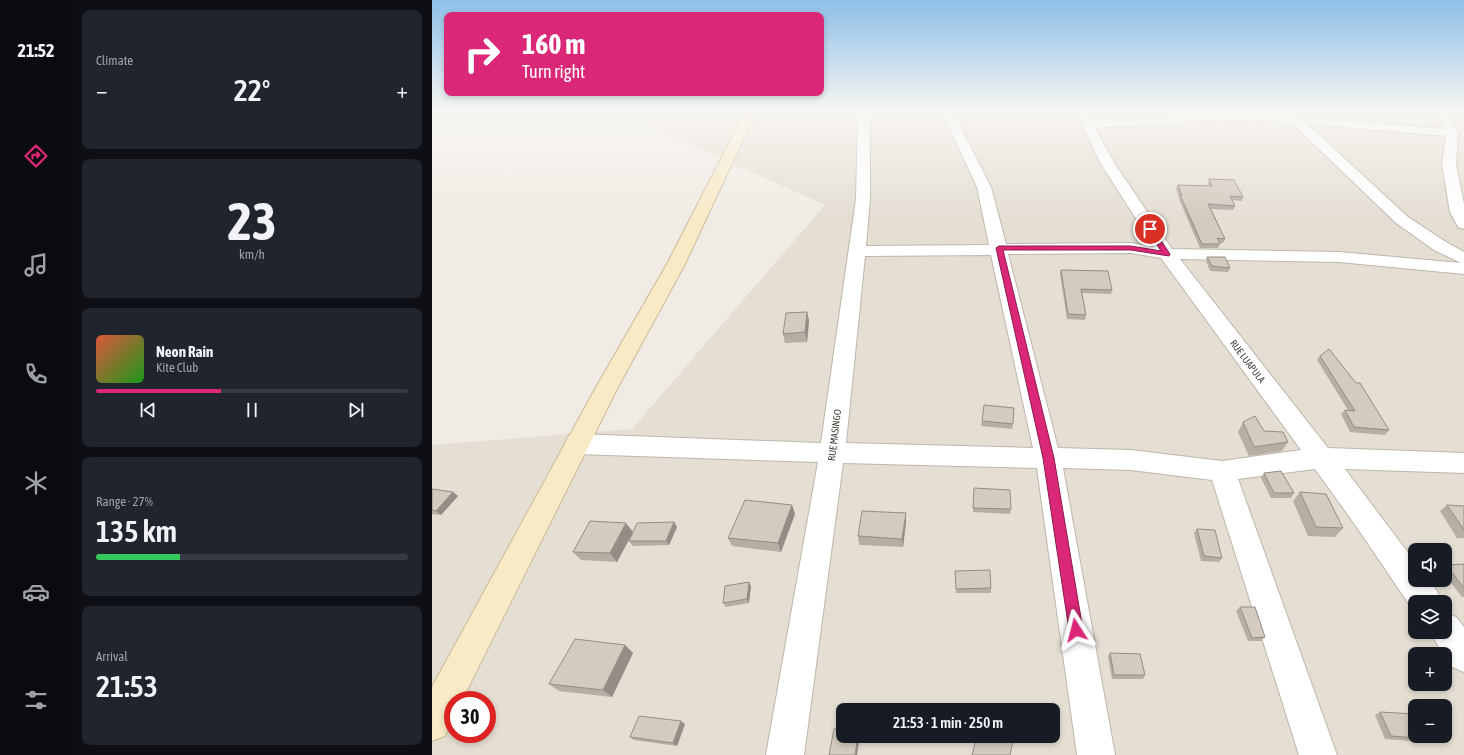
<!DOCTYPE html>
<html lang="en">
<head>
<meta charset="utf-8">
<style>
	body { margin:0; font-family:"Asap Condensed",sans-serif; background:#20242c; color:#f1f3f6; height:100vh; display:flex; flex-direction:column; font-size:15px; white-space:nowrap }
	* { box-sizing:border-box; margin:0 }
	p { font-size:13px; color:#9ea1a6 }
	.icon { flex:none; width:22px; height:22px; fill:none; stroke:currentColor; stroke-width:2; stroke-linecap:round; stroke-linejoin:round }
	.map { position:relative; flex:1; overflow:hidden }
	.panel { display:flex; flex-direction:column; gap:10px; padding:10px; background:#0d0f14; width:360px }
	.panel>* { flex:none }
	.guide { position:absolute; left:12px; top:12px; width:380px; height:84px; border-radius:8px; box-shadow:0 2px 6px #0003; background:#db2777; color:#fff; overflow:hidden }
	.tools { position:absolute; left:976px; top:543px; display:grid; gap:8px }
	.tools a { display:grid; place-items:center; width:44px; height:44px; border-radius:8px; background:#171b24; box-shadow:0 2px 6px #0003; font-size:20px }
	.speed { position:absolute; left:12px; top:691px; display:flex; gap:8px; font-size:20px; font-weight:700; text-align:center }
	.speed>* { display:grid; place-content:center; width:52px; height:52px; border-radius:50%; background:#171b24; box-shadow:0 2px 6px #0003; line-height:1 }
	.speed .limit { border:6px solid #d22; background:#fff; color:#111 }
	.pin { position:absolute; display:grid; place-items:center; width:34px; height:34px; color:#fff; margin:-17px; border:2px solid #fff; border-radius:50%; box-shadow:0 1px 4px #0007 }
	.me { position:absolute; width:44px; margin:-22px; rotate:351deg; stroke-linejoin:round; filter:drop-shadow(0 0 3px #0008) }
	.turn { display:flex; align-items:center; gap:14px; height:84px; padding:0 12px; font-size:18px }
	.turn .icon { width:52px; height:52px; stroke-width:2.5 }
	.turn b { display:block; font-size:28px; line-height:34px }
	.big { font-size:30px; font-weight:600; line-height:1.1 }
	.panel .card { flex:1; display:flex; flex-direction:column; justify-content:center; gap:6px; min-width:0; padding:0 14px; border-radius:8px; background:#20242c }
	.panel .dial { align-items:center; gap:0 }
	.dial b { font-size:52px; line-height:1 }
	.song { display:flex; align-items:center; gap:12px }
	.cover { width:48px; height:48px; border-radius:6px; background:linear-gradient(135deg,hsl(10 70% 55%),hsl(120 70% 35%)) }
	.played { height:4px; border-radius:2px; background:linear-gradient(90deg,#db2777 40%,#363941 40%) }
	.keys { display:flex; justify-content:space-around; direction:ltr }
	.heat { display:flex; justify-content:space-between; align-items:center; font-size:22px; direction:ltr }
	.charge { height:6px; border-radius:3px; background:linear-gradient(90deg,#34c759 27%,#363941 0) }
	.trip { position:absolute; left:404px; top:703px; width:224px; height:40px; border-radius:8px; background:#171b24; box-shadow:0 2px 6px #0003; font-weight:600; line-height:40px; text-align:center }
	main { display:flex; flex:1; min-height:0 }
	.dock { display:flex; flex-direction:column; width:72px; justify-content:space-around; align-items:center; background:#090b0e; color:#9ea1a6 }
	.dock .icon { width:28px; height:28px }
	.dock .active { color:#db2777 }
	.dock b { font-size:18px; color:#f1f3f6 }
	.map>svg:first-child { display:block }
</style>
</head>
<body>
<main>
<nav class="dock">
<b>21:52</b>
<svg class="icon active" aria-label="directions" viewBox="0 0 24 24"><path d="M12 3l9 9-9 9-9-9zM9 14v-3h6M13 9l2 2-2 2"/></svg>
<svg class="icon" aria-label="music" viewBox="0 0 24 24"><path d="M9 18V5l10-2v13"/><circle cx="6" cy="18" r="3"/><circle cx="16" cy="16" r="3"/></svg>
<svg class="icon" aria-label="phone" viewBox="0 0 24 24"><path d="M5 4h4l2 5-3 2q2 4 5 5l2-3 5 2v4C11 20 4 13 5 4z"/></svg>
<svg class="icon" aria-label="climate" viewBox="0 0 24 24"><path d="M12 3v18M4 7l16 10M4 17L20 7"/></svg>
<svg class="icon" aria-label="car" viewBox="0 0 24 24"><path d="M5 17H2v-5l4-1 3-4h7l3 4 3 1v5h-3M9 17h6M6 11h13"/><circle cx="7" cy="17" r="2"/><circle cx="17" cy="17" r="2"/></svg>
<svg class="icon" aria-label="filters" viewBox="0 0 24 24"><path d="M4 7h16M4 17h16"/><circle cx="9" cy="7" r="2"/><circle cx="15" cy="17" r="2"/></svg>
</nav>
<section class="panel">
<div class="card"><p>Climate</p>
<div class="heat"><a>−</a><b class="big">22°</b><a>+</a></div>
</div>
<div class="card dial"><b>23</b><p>km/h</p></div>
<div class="card">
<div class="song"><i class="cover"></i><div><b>Neon Rain</b><p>Kite Club</p></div></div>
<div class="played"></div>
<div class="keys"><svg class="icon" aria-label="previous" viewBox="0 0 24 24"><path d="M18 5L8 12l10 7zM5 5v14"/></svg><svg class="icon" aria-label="pause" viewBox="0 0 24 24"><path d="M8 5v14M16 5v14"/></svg><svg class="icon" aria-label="next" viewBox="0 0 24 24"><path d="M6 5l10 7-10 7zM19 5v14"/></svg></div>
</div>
<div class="card"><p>Range · 27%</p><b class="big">135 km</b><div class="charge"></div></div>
<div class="card"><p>Arrival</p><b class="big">21:53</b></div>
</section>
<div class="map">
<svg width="1032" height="755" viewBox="0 0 1032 755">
	<rect width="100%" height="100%" fill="#f0ece5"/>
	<!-- residential -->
	<path fill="#e4ded3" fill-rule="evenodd" d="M185,112H1032V755H0V445L200,429L393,205ZM983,550H1013V580H983ZM983,602H1013V632H983ZM983,654H1013V684H983ZM21,700H55V734H21ZM983,706H1013V736H983ZM411,710H621V736H411Z"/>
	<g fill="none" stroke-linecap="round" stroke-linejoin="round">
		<defs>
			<g id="minor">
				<path d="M426,112H438V199L434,246L557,245L545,187L510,112H521L559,187L574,244L699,243L722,247L669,164L644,112H655L660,121L797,113L855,116L860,114L867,117L1012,129L1005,112H1016L1026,133L1024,164L1032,204V229L1026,227L1018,212L1010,164L1014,136L875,124L976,217L1014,242L1032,252V274L907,262L748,259L896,448L1032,453V473L913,469L983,562V580H997L1005,591L1010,602H983V613L924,526L883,469L806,479L905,755H867L780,480L699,470L631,468L683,755H645L605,468L411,463L372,755H334L386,462L145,454L136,451L133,444L136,437L145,434L389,443L424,199ZM797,119L860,123L964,223L1002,250L1029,263L907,252L740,249L683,164L663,128ZM699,253L729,258L869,450L790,461L699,450L626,448L576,254ZM559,255L601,448L414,443L433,256Z"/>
				<path d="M1013,612L1024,617L1032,627V672L1020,667L1002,639L999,632H1013Z"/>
			</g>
			<path id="secondary" d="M313,112H324L253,264L185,389L30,700H21V719L13,736L0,741V687L163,389L235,264Z"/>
		</defs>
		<!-- minor casing -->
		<use href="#minor" stroke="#beb6ab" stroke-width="2"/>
		<!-- secondary casing -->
		<use href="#secondary" stroke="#ccbb98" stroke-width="2"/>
		<!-- minor -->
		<use href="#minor" fill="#fff" fill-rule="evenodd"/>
		<!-- secondary -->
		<use href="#secondary" fill="#f8eac7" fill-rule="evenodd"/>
	</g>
	<!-- wall -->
	<g fill="#b6aea3">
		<path d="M777,179L811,197L810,201L800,200L803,206L801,210L779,209L793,239L791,243H787L788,244L786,248H768L747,199V197L744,189L746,185L777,186L776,183Z"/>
		<path d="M775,257L798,268L796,272L778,271L774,261Z"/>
		<path d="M629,270L680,290L679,294L650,293L654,315L653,320L635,319L628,274Z"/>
		<path d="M375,312L377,321L375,342L353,343L351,334Z"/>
		<path d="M888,356L957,430L953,435L918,432L909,414L913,410H916L885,360Z"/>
		<path d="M550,421L581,424L580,429L549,426Z"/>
		<path d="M811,422L832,431L856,442L850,451L817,456L806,432Z"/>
		<path d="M832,473L862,493L859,498H839L829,478Z"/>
		<path d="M542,488L579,509L578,514L541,512Z"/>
		<path d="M0,489L26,496L9,515L0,514Z"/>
		<path d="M868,492L911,528L903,537L876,536L861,501Z"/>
		<path d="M360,505L363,514L349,552L300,546L296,538Z"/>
		<path d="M1015,505L1032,506V538H1025L1008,511Z"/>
		<path d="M242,522L245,527L237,545L201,546L197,541Z"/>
		<path d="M474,522L471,547L427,545L426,536Z"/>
		<path d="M765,529L790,558L787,562L769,561L762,533Z"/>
		<path d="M201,532L185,562L149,560L141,552Z"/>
		<path d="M1032,564V597H1030L1013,575V566L1014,565Z"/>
		<path d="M523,571L559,588V593H524Z"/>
		<path d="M319,586L317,603L294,607L291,603Z"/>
		<path d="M808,607L833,637L829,641H816L804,611Z"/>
		<path d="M193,645L201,653L180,697L127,691L117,684Z"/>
		<path d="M678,653L713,675L711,679H680L676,657Z"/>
		<path d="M948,712L999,739L993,742L953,739L943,715Z"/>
		<path d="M253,724L245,746L202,740L198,737Z"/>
	</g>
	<!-- shaded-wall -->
	<g fill="#948d85">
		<path d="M375,312L377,321L375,342L373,332Z"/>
		<path d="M21,492L26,496L9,515L4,511Z"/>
		<path d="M360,505L363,514L349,552L346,543Z"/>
		<path d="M474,513V522L471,547L470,539Z"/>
		<path d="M242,522L245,527L237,545L234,541Z"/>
		<path d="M194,523L201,532L185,562L178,553Z"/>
		<path d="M317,582L319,586L317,603L315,599Z"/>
		<path d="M193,645L201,653L180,697L171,690Z"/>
		<path d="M249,721L253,724L245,746L241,743Z"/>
		<path d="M426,736H428L425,755H423Z"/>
	</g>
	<!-- building -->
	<g fill="#d4cabe" stroke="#948d85">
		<path d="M777,179L802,180L811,197L798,196L803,206L776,204L793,239L785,238L788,244H770L748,195H750L746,185L780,186Z"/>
		<path d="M775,257H793L798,268L780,266Z"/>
		<path d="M629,270L676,271L680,290L649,289L654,315L636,314Z"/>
		<path d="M375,312L373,332L351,334L354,313Z"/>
		<path d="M897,349L924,383H928L957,430L922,427L913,410L923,411L888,356Z"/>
		<path d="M552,405L582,408L581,424L550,421Z"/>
		<path d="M823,416L832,431L851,432L856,442L822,447L811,422Z"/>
		<path d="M849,471L862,493H842L832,473Z"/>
		<path d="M542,488L578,490L579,509L541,508Z"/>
		<path d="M0,489L21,492L4,511L0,510Z"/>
		<path d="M868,492L894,494L911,528L884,527Z"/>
		<path d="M313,500L360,505L346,543L296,538Z"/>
		<path d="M1015,505L1032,506V530Z"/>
		<path d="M430,511L474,513L470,539L426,536Z"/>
		<path d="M158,521L194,523L178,553L141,552Z"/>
		<path d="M242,522L234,541H197L205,523Z"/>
		<path d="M765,529L783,530L790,558L772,556Z"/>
		<path d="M1032,564V588L1014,565Z"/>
		<path d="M558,570L559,588L524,589L523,571Z"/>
		<path d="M317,582L315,599L291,603L293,586Z"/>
		<path d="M808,607H823L833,637L820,638Z"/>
		<path d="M143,639L193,645L171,690L117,684Z"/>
		<path d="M678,653L708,654L713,675H682Z"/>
		<path d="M948,712L983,714V736H998L999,739L959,736Z"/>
		<path d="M207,716L249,721L241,743L198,737Z"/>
		<path d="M402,729H411V736H426L423,755H397Z"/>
		<path d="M545,736H582L578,755H540Z"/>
	</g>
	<!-- sky -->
	<linearGradient id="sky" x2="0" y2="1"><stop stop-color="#8dc0e8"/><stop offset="0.51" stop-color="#f8f6f3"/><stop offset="1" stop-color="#f8f6f3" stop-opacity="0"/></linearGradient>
	<rect width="1032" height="218" fill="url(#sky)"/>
	<!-- route -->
	<path fill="#db2777" stroke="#8e194d" d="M716,227H720L738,254L737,256L699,250H571L622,458L651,630L649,635L644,637L639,635L637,630L611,458L564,248L567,246H699L729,251L715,229Z"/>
	<g text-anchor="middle" stroke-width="3" stroke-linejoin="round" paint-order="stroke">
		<!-- street labels -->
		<g font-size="10" fill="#423c35" stroke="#fff">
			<text transform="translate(816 361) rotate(53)" y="4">RUE LUAPULA</text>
			<text transform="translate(402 435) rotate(-83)" y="4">RUE MASINGO</text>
		</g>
	</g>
</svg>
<div class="tools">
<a><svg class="icon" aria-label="sound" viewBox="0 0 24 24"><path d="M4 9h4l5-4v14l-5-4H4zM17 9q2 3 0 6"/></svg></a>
<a><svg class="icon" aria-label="layers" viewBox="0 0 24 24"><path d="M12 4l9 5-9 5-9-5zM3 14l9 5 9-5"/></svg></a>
<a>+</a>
<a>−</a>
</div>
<div class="speed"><div class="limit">30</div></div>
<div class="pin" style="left:718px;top:229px;background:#d93025"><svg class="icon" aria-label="arrive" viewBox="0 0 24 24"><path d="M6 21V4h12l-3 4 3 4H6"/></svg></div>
<svg class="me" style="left:644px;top:630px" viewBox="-20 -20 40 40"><path d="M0-17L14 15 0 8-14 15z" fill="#db2777" stroke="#fff" stroke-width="4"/></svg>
<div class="trip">21:53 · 1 min · 250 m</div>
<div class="guide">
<div class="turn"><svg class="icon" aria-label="right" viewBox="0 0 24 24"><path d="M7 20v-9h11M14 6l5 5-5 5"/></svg><div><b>160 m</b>Turn right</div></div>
</div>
</div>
</main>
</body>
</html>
